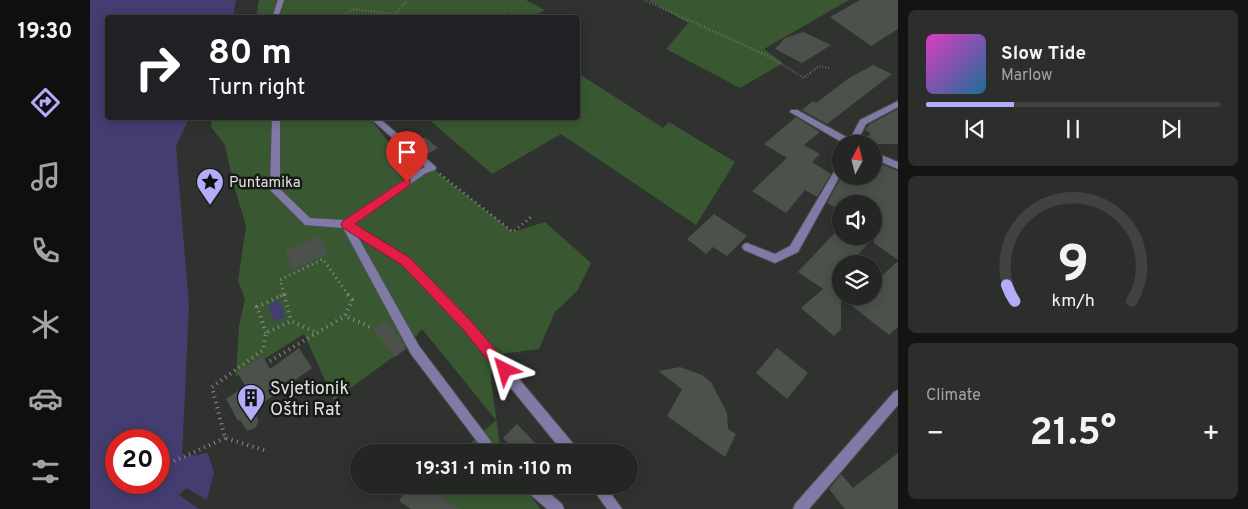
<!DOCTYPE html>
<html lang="en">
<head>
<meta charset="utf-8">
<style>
	body { margin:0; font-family:Overpass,sans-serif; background:#2b2e2a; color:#f1f3f6; height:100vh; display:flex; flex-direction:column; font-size:19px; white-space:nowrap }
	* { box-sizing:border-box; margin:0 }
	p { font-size:16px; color:#a3a5a5 }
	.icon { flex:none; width:28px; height:28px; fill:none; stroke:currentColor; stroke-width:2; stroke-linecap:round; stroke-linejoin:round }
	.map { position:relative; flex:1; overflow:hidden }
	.side { display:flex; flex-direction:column; gap:10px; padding:10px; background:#131513; width:350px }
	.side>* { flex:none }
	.banner { position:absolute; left:15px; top:15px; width:475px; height:105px; border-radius:5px; box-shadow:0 2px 12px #0003,0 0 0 1px #404340; background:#202124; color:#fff; overflow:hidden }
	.needle { width:32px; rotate:7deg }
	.fabs { position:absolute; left:742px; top:135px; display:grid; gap:10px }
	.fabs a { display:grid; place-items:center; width:50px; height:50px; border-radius:50%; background:#232622; box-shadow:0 2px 12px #0003,0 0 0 1px #404340; font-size:25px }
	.speed { position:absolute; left:15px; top:429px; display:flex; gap:10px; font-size:25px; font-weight:700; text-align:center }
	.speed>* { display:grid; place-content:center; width:65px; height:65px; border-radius:50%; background:#232622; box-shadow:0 2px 12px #0003,0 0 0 1px #404340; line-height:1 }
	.speed .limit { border:8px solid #d22; background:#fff; color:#111 }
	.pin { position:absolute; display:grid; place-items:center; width:42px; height:42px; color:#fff; margin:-51px -21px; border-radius:50% 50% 50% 0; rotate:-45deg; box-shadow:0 0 5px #0007 }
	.pin .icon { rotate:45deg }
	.me { position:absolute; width:55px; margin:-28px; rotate:320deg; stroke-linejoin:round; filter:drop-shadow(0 0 4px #0008) }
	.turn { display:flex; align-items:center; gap:18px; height:105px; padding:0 20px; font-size:22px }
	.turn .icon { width:65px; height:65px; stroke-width:2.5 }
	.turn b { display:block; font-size:35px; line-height:42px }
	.big { font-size:38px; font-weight:700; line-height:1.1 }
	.side .widget { flex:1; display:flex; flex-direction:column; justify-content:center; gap:8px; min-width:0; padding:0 18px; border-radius:8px; background:#2b2e2a }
	.side .dial { align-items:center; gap:0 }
	.dial svg { height:130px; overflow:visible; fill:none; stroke:#404340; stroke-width:7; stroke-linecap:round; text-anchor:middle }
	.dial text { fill:#f1f3f6; stroke:none }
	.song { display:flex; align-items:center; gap:15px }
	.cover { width:60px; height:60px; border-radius:8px; background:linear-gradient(135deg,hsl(310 70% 55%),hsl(200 70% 35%)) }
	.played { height:5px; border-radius:2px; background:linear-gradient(90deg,#b4acf9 30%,#404340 30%) }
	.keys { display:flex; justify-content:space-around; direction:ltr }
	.heat { display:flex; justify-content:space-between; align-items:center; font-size:28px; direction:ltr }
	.trip { position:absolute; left:260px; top:444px; width:288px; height:50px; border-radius:25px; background:#232622; box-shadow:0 2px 12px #0003,0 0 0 1px #404340; font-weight:700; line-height:50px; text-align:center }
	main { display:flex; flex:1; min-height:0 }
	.menu { display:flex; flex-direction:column; width:90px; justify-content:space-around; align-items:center; background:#0e0f0e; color:#a3a5a5 }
	.menu .icon { width:35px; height:35px }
	.menu .selected { color:#b4acf9 }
	.menu b { font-size:22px; color:#f1f3f6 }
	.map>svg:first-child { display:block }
</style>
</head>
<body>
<main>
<nav class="menu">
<b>19:30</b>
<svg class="icon selected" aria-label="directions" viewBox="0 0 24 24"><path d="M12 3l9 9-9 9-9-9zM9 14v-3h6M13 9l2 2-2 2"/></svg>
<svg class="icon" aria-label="music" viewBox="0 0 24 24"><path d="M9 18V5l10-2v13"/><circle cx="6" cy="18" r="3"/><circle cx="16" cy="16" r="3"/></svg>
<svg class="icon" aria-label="phone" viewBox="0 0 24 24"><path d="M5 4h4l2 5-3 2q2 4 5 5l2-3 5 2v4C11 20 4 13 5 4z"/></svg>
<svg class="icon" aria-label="climate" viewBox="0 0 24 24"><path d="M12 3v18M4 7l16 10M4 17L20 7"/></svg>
<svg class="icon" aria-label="car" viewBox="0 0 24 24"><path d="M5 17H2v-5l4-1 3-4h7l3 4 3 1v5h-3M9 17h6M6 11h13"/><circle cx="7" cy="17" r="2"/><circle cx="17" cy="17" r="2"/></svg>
<svg class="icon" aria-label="filters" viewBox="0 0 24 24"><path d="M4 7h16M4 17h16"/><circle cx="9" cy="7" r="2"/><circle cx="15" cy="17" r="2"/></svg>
</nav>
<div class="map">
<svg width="808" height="509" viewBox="0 0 808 509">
	<rect width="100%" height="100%" fill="#2f322e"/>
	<!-- green -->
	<g fill="#395832">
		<path d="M169,0H436L455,10C443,16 430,22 418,13L411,18H166Z"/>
		<path d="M558,0H759L674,49L693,63L650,88L576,49L598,23Z"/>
		<path d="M488,73L573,128L579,122L645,162L606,225L471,134L402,174L337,118H488Z"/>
		<path d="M122,118H280L296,139L333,171L342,168L423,232L455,222L501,263L487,291L465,312L449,349L402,355L401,381L411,452H371L406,420L332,329L317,347L244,400L214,334L146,377L149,326L155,299L148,281L156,226L144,186L135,145L121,127Z"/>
		<path d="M347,485H431L451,509H345L342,503Z"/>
	</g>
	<!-- water -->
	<g fill="#443d70" fill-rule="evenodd">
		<path d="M0,0H146L143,17L18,18V118H99L86,146L99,306L92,457L118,453L124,472L117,500L96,488L89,495L109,509H0ZM26,440H69V482H26Z"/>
		<path d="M189,300L195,317L184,322L178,305Z"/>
	</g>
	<!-- building -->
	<g fill="#4d514c">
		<path d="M770,0H808V29L781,46L740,17Z"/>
		<path d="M713,32L741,45L712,63L685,49L695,38Z"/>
		<path d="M783,65L802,74L737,124L712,110L723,101L726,103L759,78Z"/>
		<path d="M808,109V144H771L781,133L775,130L780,124Z"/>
		<path d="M706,117L730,132L714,145L730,154L722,162L741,174L727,197L715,190L696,213L662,191L697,158L674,144Z"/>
		<path d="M335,137L348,148L336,155L323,144Z"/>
		<path d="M313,150L326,161L319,165L325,170L300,173L302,165L296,159L306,152Z"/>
		<path d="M784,161L808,171V260L784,243V237L759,264H751V329L744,336L711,308L733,289L708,272L751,226V236H784V204H751V211L737,203L752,176H784Z"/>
		<path d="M624,214L657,236L637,256L623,247L616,254L597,239Z"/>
		<path d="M229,236L238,254L203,270L195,251Z"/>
		<path d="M808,261V327L799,335L761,305L772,296H784V283Z"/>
		<path d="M296,320L316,349L305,357L283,329Z"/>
		<path d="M209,348L222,368L163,410L168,419V423L165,428L157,431L150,420L148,421L136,399L155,386L148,373L173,356L180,369Z"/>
		<path d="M687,348L718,373L697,399L666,373Z"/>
		<path d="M590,367L612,375L621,382L637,413L638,429L646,434L635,457L577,416L592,389L568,371Z"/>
		<path d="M427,424L454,452H426L413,438Z"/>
		<path d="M808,453V509H755L739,489L751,474L763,488Z"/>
		<path d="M319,485H332L370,509H321L309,501Z"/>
	</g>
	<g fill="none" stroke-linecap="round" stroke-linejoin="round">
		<defs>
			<g id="lane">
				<path d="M188,0H194L188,18H182Z"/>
				<path d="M182,118H190V189L220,218L254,220L330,169L335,167L280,118H289L345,166L346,168L345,170L336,173L263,224L320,259L379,319L486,447L487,452H473L371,327L312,265L268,237L329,346L409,452H395L321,354L253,228L215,225L180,190Z"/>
				<path d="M433,485H450L472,504L474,509H457L435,490Z"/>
				<path d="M500,485H515L532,509H517Z"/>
			</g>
			<g id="street">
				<path d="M808,101V107L776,124L766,144H755L700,112L701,110H707L760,139L770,120Z"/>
				<path d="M784,152L808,162V169L784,159Z"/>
				<path d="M751,164V174L708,252L685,263L654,250L652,247L654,244L657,243L685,254L700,246L748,165Z"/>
				<path d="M808,390V405L719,509H703L705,504L804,392Z"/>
			</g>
		</defs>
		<!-- lane casing -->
		<use href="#lane" stroke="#4b4e4a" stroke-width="2"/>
		<!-- street casing -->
		<use href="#street" stroke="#4b4e4a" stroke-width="2"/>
		<!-- path-far2 -->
		<g stroke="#8b8e8b" stroke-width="2.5" stroke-dasharray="0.5 2.5" stroke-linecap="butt">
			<path d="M554,0L678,56L714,78L729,66L739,68"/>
			<path d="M251,18L263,9L305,14"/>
			<path d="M302,18L317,0"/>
		</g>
		<!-- path-far1 -->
		<g stroke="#8b8e8b" stroke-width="3" stroke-dasharray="1 4" stroke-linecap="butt">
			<path d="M350,174L423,232L441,217"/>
			<path d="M194,294L190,280L233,259L259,296"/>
			<path d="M190,296L194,294L195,296"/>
		</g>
		<!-- path -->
		<g stroke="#8b8e8b" stroke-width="4" stroke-dasharray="1 4.5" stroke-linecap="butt">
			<path d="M194,295L201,321"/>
			<path d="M258,295L262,300L255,316L280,327"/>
			<path d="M176,333L167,307L192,295"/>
			<path d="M180,361L255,316"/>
			<path d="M174,450L135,438L122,387L173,350L176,333L201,321L227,333"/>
			<path d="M69,468L135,438"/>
		</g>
		<!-- lane -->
		<use href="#lane" fill="#7f7ba6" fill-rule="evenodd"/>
		<!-- street -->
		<use href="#street" fill="#7f7ba6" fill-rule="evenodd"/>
	</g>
	<!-- route -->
	<path fill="#e11d48" stroke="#92132f" d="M317,178L320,179V185L265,224L320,258L379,319L420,366L421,370L420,375L415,377L410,375L371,327L312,265L253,228L251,224L253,221Z"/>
	<!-- icons -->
	<defs>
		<symbol id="sight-pin" viewBox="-11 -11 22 30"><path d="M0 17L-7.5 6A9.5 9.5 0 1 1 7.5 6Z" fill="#b4acf9" stroke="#181a18"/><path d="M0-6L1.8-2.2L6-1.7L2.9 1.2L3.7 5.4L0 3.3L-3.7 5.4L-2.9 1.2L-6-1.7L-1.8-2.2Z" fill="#111"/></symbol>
		<symbol id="building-pin" viewBox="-11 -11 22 30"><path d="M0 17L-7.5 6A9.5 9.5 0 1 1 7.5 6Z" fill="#b4acf9" stroke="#181a18"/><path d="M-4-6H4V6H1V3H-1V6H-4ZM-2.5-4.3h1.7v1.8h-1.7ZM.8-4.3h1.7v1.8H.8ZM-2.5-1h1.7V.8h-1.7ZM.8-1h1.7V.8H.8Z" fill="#111"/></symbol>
	</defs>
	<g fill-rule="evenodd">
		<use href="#sight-pin" x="104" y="166" width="32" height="43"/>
		<use href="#building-pin" x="145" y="382" width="32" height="43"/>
	</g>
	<g text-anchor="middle" stroke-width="5" stroke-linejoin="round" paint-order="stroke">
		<!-- poi labels -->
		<g font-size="15" fill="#dfe2df" stroke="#181a18" text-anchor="start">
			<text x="139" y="187">Puntamika</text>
		</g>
		<!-- near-poi labels -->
		<g font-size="18" fill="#dfe2df" stroke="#181a18" text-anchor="start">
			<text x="180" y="394">Svjetionik<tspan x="180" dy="21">Oštri Rat</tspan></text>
		</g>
	</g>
</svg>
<div class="fabs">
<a><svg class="needle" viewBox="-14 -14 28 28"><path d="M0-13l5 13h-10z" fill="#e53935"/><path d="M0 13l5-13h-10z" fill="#a3a5a5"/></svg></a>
<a><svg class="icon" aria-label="sound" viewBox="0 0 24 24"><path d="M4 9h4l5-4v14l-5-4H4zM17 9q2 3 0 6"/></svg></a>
<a><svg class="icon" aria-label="layers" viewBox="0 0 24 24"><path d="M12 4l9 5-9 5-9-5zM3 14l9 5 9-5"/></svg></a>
</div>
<div class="speed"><div class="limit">20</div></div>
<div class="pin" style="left:317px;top:182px;background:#d93025"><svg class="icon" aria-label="arrive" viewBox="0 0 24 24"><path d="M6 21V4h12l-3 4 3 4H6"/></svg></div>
<svg class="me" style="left:415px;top:370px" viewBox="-20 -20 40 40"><path d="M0-17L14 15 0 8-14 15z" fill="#e11d48" stroke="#fff" stroke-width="4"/></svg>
<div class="trip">19:31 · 1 min · 110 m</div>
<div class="banner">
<div class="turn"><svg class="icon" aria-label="right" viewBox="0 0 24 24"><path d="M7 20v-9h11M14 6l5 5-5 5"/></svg><div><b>80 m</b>Turn right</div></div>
</div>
</div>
<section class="side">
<div class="widget">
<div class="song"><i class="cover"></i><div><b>Slow Tide</b><p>Marlow</p></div></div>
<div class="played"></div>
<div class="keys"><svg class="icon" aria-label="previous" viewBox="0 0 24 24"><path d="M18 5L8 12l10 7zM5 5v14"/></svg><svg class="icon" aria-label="pause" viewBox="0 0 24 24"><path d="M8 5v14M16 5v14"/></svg><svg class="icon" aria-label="next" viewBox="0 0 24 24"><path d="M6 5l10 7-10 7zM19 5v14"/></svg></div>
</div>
<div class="widget dial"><svg viewBox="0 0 100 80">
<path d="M14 69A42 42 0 1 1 86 69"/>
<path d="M14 69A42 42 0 0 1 9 59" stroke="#b4acf9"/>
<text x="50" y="56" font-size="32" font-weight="700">9</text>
<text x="50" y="72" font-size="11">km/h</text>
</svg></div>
<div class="widget"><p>Climate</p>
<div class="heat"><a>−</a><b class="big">21.5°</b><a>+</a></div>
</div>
</section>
</main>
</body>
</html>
